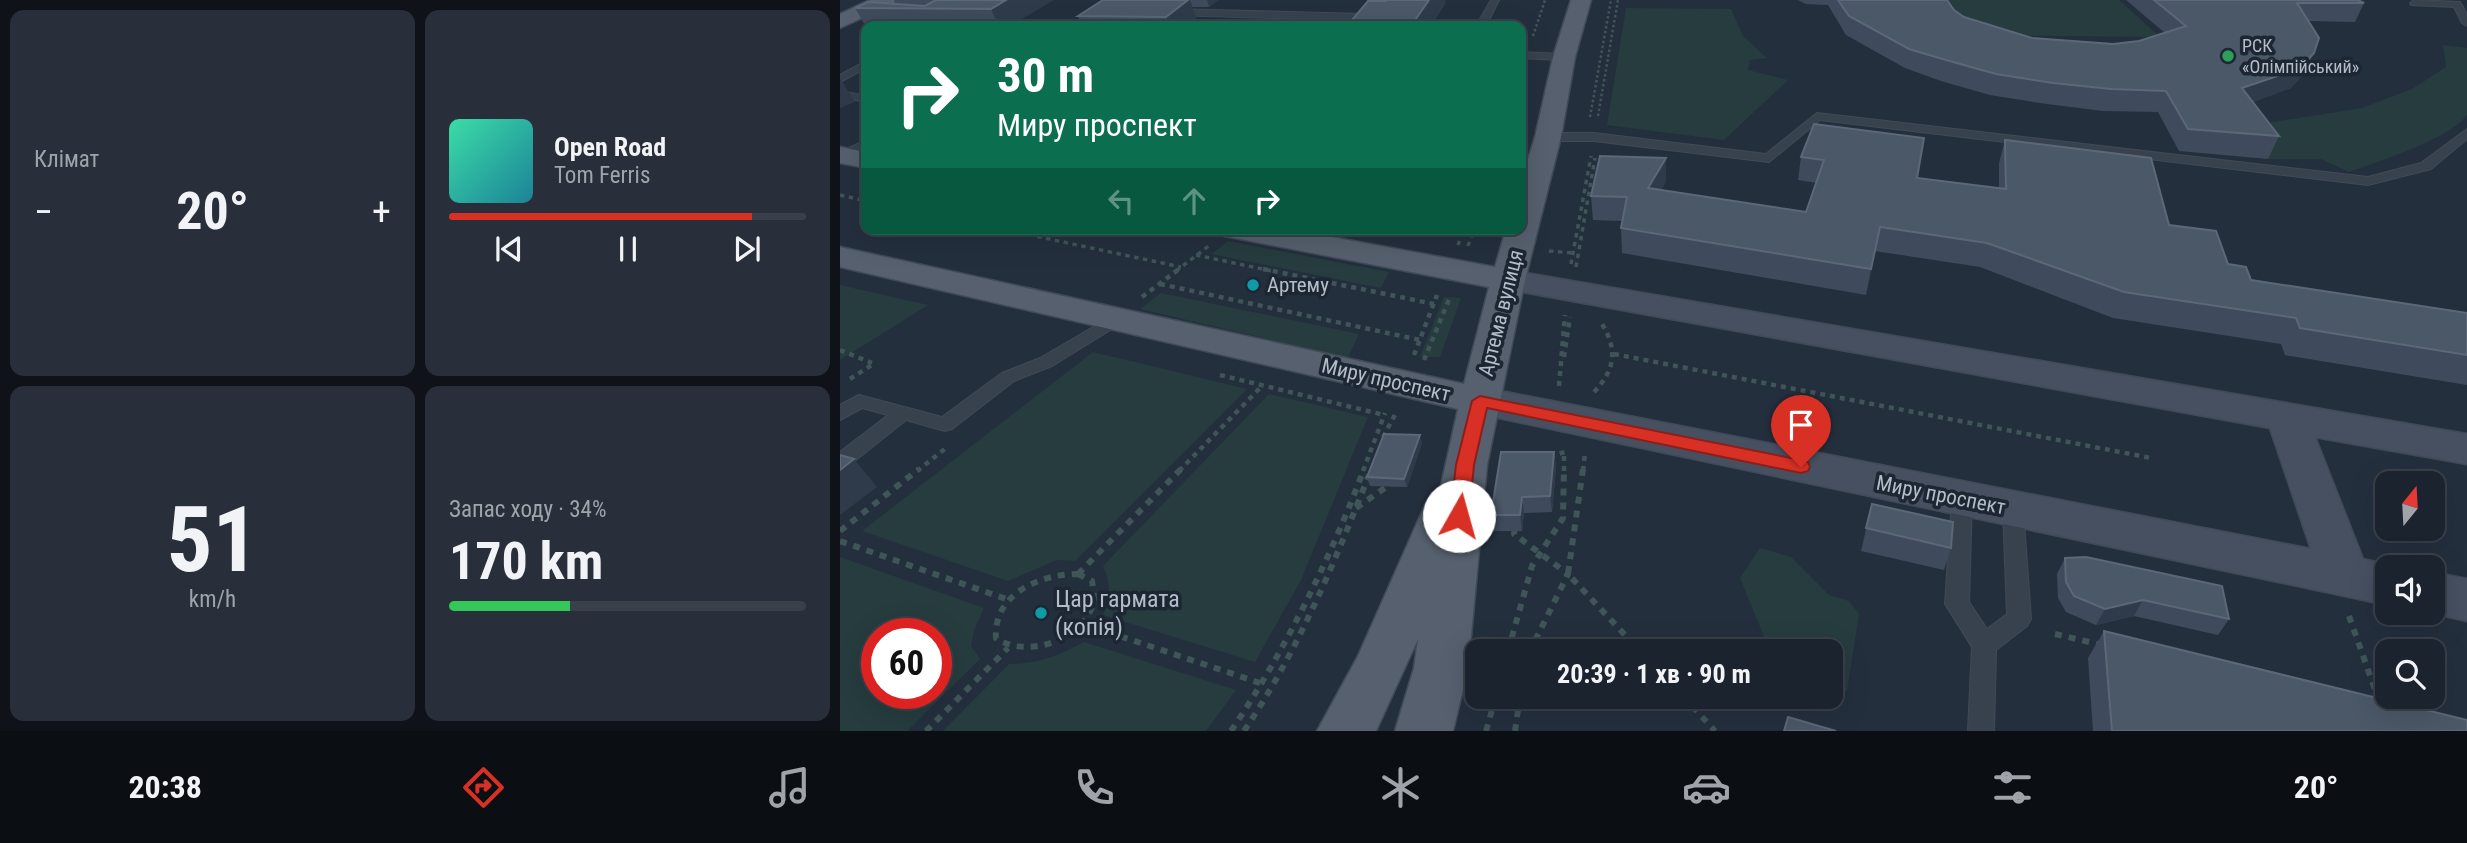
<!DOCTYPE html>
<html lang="uk">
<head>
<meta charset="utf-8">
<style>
	body { margin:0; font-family:"Roboto Condensed",sans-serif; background:#282f3a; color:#f1f3f6; height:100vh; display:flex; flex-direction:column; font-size:26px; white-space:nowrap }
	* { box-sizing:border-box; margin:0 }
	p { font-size:23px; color:#a0a4aa }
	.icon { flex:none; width:38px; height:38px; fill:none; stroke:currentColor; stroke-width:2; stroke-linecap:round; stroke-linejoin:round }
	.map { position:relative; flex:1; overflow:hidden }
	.sheet { display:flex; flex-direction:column; gap:10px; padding:10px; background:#0f1319; width:840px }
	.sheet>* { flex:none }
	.hud { position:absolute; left:21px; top:21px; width:665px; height:214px; border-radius:14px; box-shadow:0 7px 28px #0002,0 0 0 2px #39404a; background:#0b6e4f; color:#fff; overflow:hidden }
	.needle { width:46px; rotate:18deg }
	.buttons { position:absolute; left:1535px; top:471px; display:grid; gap:14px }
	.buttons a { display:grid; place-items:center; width:70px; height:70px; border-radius:14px; background:#1b232e; box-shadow:0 7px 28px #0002,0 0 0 2px #39404a; font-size:35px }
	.speed { position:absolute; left:21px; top:618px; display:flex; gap:14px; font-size:35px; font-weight:700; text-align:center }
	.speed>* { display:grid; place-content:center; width:91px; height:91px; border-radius:50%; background:#1b232e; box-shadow:0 7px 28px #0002,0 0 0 2px #39404a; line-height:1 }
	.speed .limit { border:10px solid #d22; background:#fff; color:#111 }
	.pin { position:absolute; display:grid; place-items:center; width:60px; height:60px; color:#fff; margin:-72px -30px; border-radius:50% 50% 50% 0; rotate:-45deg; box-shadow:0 0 7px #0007 }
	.pin .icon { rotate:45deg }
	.me { position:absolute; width:77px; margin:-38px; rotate:7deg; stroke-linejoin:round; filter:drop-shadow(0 0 5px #0008) }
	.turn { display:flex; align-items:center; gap:24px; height:147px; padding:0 21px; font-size:32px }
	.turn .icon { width:91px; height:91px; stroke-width:2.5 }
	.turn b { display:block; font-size:49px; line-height:60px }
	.lanes { display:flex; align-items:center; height:66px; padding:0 21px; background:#0003; justify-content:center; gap:35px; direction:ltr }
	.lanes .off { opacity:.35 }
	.big { font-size:52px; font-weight:700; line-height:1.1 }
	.sheet .tile { flex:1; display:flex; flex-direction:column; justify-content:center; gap:10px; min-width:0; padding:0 24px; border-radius:14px; background:#282f3a }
	.sheet .dial { align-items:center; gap:0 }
	.dial b { font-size:91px; line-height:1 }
	.song { display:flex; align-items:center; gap:21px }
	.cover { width:84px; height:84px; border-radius:10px; background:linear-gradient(135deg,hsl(160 70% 55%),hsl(190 70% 35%)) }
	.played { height:7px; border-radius:4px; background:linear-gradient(90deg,#d93025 85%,#39404a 85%) }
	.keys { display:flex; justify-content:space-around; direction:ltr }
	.heat { display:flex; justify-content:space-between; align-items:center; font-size:38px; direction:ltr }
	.charge { height:10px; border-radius:5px; background:linear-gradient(90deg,#34c759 34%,#39404a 0) }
	.sheet .tiles { flex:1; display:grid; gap:10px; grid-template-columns:repeat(2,1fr) }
	.trip { position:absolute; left:625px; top:639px; width:378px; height:70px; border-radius:14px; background:#1b232e; box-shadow:0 7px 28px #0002,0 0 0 2px #39404a; font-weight:700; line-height:70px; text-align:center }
	.tab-bar { display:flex; height:112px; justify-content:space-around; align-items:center; background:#0b0e12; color:#a0a4aa }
	.tab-bar .icon { width:49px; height:49px }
	.tab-bar .active { color:#d93025 }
	.tab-bar b { font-size:32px; color:#f1f3f6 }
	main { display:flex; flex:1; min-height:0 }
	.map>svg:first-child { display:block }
</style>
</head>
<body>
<main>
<section class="sheet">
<div class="tiles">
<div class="tile"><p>Клімат</p>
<div class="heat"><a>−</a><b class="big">20°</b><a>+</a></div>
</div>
<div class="tile">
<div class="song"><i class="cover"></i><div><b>Open Road</b><p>Tom Ferris</p></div></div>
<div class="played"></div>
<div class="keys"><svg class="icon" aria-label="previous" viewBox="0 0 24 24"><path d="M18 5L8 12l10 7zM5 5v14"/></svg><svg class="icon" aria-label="pause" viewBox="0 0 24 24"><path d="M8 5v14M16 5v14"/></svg><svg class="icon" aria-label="next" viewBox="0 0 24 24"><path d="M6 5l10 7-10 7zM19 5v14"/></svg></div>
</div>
<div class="tile dial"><b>51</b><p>km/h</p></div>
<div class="tile"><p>Запас ходу · 34%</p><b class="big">170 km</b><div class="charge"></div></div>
</div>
</section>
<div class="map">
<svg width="1627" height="731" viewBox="0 0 1627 731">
	<rect width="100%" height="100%" fill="#242f3e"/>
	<!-- green -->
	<g fill="#263c3f" fill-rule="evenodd">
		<path d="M1097,0H1279L1320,37L1119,35Z"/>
		<path d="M786,8L891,9L903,36L927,58L910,60L908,70L948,80L884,140L767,125Z"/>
		<path d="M1603,45L1627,48V115C1608,140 1539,161 1509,172L1481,159H1428L1412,136L1390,129L1522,108L1572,89L1606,67Z"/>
		<path d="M388,241L549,272L541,288L371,254Z"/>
		<path d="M0,285L88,305L0,360Z"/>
		<path d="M321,293L519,334L508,358L300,309Z"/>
		<path d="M604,297L621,298L600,357H580Z"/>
		<path d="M253,352L407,389L235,561L217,560L168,581L22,531Z"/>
		<path d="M429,394L528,417L461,580L415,662L263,615C271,596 271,584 263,566Z"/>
		<path d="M920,548L951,557L989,595L1009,601L1019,614L1007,691L991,686L990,651H930L900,578Z"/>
		<path d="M0,557L144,608L134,630L131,646L140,659L67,731H0ZM37,634H96V693H37Z"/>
		<path d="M244,642L396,690L366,731H103L169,664C198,664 218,656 244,642Z"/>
	</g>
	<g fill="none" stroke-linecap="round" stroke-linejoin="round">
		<defs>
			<g id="service">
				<path d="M535,0H544L530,19H471L464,26H454L461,19L331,15L326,12L331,9L524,14Z"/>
				<path d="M651,0H659L646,26H636Z"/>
				<path d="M1574,0L1620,2L1627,14V26L1622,23L1614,7L1571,5L1570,3Z"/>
				<path d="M681,52L724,54L729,57L724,60L681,58Z"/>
				<path d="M26,61V68L0,82V75Z"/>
				<path d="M0,91L26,96V102L0,97Z"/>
				<path d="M977,113L1528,177L1581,163L1627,129V139L1591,169L1528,185L980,120L929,162L754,141H708L702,137L708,133H754L926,154Z"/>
				<path d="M26,140V149L7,158H0V152Z"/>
				<path d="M274,315L280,316L282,320L280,324L212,366L174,381L112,429L105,431L66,420L7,467L0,469V452L48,415L22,408L0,420V405L19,395L102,417L162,373L200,358Z"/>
				<path d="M1122,491L1129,493L1132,499L1129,602L1147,629L1167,614L1163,509L1166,503L1173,501L1180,503L1183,509L1191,619L1187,626L1156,650L1154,731H1128L1132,647L1105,604L1112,499L1115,493Z"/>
			</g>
			<g id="secondary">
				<path d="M668,270L1627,434V464L1475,437L1523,559L1558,567H1547V605L1505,596L626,411L620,401L626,391L640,387L1471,549L1430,428L656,287L651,280L656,273Z"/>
				<path d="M1592,572L1627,579V621L1587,612H1592Z"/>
			</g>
			<g id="primary">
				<path d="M30,0H56L53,4L0,28V14Z"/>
				<path d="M731,0H751L735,57L721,137L685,280L647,465L628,668L613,731H555L574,668L578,639L536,731H477L518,656L585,505L592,493L600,490L618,409L0,267V247L624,384L649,287L395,238L384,236L379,229H448L655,267L666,229H681V182L695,137L713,57Z"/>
				<path d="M0,147L26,152V168L0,163Z"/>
			</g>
		</defs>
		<!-- service casing -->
		<use href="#service" stroke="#414a57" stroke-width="2"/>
		<!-- secondary casing -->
		<use href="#secondary" stroke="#414a57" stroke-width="3"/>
		<!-- primary casing -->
		<use href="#primary" stroke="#414a57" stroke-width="3"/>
		<!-- path-far3 -->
		<g stroke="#3f5557" stroke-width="2.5" stroke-dasharray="2.5 2.5" stroke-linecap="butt">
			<path d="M693,36L705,0"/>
			<path d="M681,90L686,74"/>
			<path d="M758,116L778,0"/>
			<path d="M750,117L771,0"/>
		</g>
		<!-- path-far2 -->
		<g stroke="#3f5557" stroke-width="3.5" stroke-dasharray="4.5 4.5" stroke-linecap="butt">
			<path d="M0,195L26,201"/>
			<path d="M162,229L341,267"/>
			<path d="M618,245L624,229"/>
			<path d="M628,246L634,229"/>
			<path d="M709,251L733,253"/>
			<path d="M356,255L432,271"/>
			<path d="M731,264L751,156"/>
			<path d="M736,267L755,158"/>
			<path d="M336,271L370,245"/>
		</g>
		<!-- path-far1 -->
		<g stroke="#3f5557" stroke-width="4.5" stroke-dasharray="5 5" stroke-linecap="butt">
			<path d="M423,269L594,304"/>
			<path d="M320,284L580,340"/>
			<path d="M302,297L339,269"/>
			<path d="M0,350L32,363"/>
			<path d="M774,354L1311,458"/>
			<path d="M574,355L597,295"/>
			<path d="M724,357L730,317"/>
			<path d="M584,360L610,297"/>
			<path d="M380,375L544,415"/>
			<path d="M10,379L33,364"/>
			<path d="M719,386L725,315"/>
			<path d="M754,392C775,370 778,350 762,324"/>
			<path d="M543,437L557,411"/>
			<path d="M710,456L729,451"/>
			<path d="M77,471L106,448"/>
			<path d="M339,471L422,386"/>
			<path d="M523,471L545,413"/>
			<path d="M724,471V451"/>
			<path d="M743,471L745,453"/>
		</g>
		<!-- path -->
		<g stroke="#3f5557" stroke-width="6" stroke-dasharray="7 7" stroke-linecap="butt">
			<path d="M743,469L728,574L800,651"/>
			<path d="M516,508L552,483"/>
			<path d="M675,528L674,534L728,574L690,651"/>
			<path d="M0,531L79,469"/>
			<path d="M0,541L169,600"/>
			<path d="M238,574L252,581C253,588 255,597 253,603C244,641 185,659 156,638C153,594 200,574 238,574Z"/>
			<path d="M238,574L341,469"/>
			<path d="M1509,616L1539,701"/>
			<path d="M241,623L423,684"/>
			<path d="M1215,634L1262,645"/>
			<path d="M668,651L692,566L723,518L724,469"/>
			<path d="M843,696L875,731"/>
			<path d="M86,731L168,648"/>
			<path d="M391,731C444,653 491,557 524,469"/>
			<path d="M404,731C458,651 494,564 529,475"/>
			<path d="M646,731L656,696"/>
			<path d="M675,731L680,696"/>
		</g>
		<!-- service -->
		<use href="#service" fill="#38414e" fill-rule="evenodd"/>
		<!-- secondary -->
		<use href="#secondary" fill="#465061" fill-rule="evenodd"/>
		<!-- primary -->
		<use href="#primary" fill="#56606e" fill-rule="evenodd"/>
	</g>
	<!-- wall -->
	<g fill="#3f4b5c">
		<path d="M54,0H213L170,26H26V27L15,8L56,4Z"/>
		<path d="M263,0H378L369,7H352L356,18L346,26H242L238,16Z"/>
		<path d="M958,0H1107L1114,10L1124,17L1192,38L1273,44L1299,41L1325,33L1286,0H1518L1524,3L1515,22L1469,21L1464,73L1451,88L1413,102L1439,136L1428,159L1339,151L1318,112L1263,111L1207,104L1150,95L1101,81L1065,68L1006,35L988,5L966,4Z"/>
		<path d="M974,124L1077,178L1159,189V163L1165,140L1329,225L1411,280L1627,313V385L1445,355L1441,344L1273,318L1140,267L1035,251L1026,295L782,253L781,228L783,221L753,220L751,196L826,181L821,190L966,212L977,183L958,180L961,157Z"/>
		<path d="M582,443L567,487L530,486L527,477Z"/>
		<path d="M714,452L716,468L712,512L684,513L682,531H654L651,515Z"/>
		<path d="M1032,504L1111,548L1104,570L1021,551Z"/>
		<path d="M1225,558L1389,619L1378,635L1294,616L1256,625L1226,612L1218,598L1217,574Z"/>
		<path d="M1264,631L1627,731H1253L1248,658Z"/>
	</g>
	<!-- shaded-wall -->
	<g fill="#2f3b4b">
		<path d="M166,0H213L170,26H159L151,9Z"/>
		<path d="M348,0H350L356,18L346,26H329L326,17Z"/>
		<path d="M367,0H378L369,7Z"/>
		<path d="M589,0H605L606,3L591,26H571Z"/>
		<path d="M1474,53L1464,73L1451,88L1393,109L1402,88Z"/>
		<path d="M0,78L15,102L0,108Z"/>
		<path d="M826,158V181L808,212V188Z"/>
		<path d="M580,435L582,443L567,487L564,479Z"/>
		<path d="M714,452L716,468L712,512L710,496Z"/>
		<path d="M14,459L37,487L0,515V470Z"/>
		<path d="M682,497L684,513L682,531L680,515Z"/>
		<path d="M1303,600L1294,616L1256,625L1265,609Z"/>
	</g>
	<!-- building -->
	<g fill="#4b5868" stroke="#5c6777" stroke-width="2">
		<path d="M96,0H166L151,9L15,8L28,2L85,6Z"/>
		<path d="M263,0H348L326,17L238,16Z"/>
		<path d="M547,0H589L571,26H507L528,1H546Z"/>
		<path d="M998,0H1107L1114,10L1124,17L1192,38L1273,44L1299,41L1346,26L1314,0H1518L1524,3H1457L1479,38L1474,53L1461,68L1402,88L1439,136L1348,129L1326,91L1271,89L1213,83L1156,74L1106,60L1069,49L1009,16Z"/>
		<path d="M974,124L1084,138L1077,178L1166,189L1165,140L1311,158L1329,225L1376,231L1388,264L1406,267L1411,280L1627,313V355L1460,328L1456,318L1284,292L1147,243L1040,227L1031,269L781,228L787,197L751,196L760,156L826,158L808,188L966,212L984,160L961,157Z"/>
		<path d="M544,434L580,435L564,479L527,477Z"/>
		<path d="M661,452H714L710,496L682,497L680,515H651Z"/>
		<path d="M0,455L14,459L0,470Z"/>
		<path d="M1032,504L1113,522L1111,548L1026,528Z"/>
		<path d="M1246,557L1382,586L1389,619L1303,600L1265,609L1234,596L1226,582L1225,558Z"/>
		<path d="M1264,631L1627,720V731H1272Z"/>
		<path d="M948,717L996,731H944Z"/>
	</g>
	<!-- route -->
	<path fill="#d93025" stroke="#8d1f18" stroke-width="2" d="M640,396L961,460L968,462L970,467L968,471L961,473L647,408L634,465L629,516L626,521L619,523L613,521L610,516L616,465L632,401Z"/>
	<!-- markers -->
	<circle fill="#2e9e5b" stroke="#1d2633" stroke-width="2.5" cx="1388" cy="56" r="7"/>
	<g fill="#0f9aa8" stroke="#1d2633" stroke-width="2.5">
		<circle cx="413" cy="285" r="7"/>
		<circle cx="201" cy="613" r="7"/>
	</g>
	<g text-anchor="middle" stroke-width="7" stroke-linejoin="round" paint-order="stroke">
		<!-- far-poi labels -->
		<g font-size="18" fill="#b4bcc9" stroke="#1d2633" text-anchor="start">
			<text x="1402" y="52">РСК<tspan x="1402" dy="21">«Олімпійський»</tspan></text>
		</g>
		<!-- poi labels -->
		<g font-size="21" fill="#b4bcc9" stroke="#1d2633" text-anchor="start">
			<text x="427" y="292">Артему</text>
		</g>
		<!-- street labels -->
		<g font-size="21" fill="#b4bcc9" stroke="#1d2633">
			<text transform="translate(661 313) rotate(-76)" y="7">Артема вулиця</text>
			<text transform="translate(546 380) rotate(13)" y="7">Миру проспект</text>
			<text transform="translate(1101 495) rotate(11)" y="7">Миру проспект</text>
		</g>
		<!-- near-poi labels -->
		<g font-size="24" fill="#b4bcc9" stroke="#1d2633" text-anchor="start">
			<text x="215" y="607">Цар гармата<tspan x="215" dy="28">(копія)</tspan></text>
		</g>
	</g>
</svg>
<div class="buttons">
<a><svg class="needle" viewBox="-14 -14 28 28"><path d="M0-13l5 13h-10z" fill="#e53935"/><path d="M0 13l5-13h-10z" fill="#a0a4aa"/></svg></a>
<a><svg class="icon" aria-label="sound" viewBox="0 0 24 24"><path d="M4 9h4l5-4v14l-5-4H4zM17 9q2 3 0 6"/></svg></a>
<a><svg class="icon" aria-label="search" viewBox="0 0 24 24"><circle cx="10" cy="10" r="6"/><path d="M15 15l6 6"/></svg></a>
</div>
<div class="speed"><div class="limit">60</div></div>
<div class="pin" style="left:961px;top:467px;background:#d93025"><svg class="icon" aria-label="arrive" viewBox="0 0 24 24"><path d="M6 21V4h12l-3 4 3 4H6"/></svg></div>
<svg class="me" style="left:619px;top:516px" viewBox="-20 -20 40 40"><circle r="19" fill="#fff"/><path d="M0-13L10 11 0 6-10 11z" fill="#d93025"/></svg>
<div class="trip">20:39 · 1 хв · 90 m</div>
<div class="hud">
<div class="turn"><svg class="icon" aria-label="right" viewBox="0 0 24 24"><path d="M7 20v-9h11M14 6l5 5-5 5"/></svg><div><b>30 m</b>Миру проспект</div></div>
<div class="lanes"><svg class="icon off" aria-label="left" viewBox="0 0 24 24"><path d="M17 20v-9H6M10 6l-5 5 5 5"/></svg><svg class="icon off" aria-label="ahead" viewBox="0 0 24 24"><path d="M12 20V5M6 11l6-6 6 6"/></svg><svg class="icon" aria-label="right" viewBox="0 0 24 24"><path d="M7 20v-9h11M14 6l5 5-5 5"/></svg></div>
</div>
</div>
</main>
<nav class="tab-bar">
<b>20:38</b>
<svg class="icon active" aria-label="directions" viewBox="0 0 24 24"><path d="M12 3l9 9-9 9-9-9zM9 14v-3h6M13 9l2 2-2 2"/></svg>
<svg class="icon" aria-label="music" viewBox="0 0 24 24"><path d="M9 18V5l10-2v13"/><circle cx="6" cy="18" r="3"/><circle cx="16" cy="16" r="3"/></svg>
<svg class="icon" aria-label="phone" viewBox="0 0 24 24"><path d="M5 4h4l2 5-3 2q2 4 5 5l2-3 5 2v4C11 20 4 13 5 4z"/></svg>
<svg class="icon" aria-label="climate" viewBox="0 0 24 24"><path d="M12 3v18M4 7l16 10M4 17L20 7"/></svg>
<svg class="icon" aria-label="car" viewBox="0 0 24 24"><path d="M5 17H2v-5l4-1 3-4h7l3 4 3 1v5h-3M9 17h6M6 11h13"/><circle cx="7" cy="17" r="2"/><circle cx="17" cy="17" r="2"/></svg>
<svg class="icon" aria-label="filters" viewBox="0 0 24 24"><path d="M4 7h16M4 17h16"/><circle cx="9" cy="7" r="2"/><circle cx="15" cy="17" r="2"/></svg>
<b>20°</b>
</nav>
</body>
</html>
